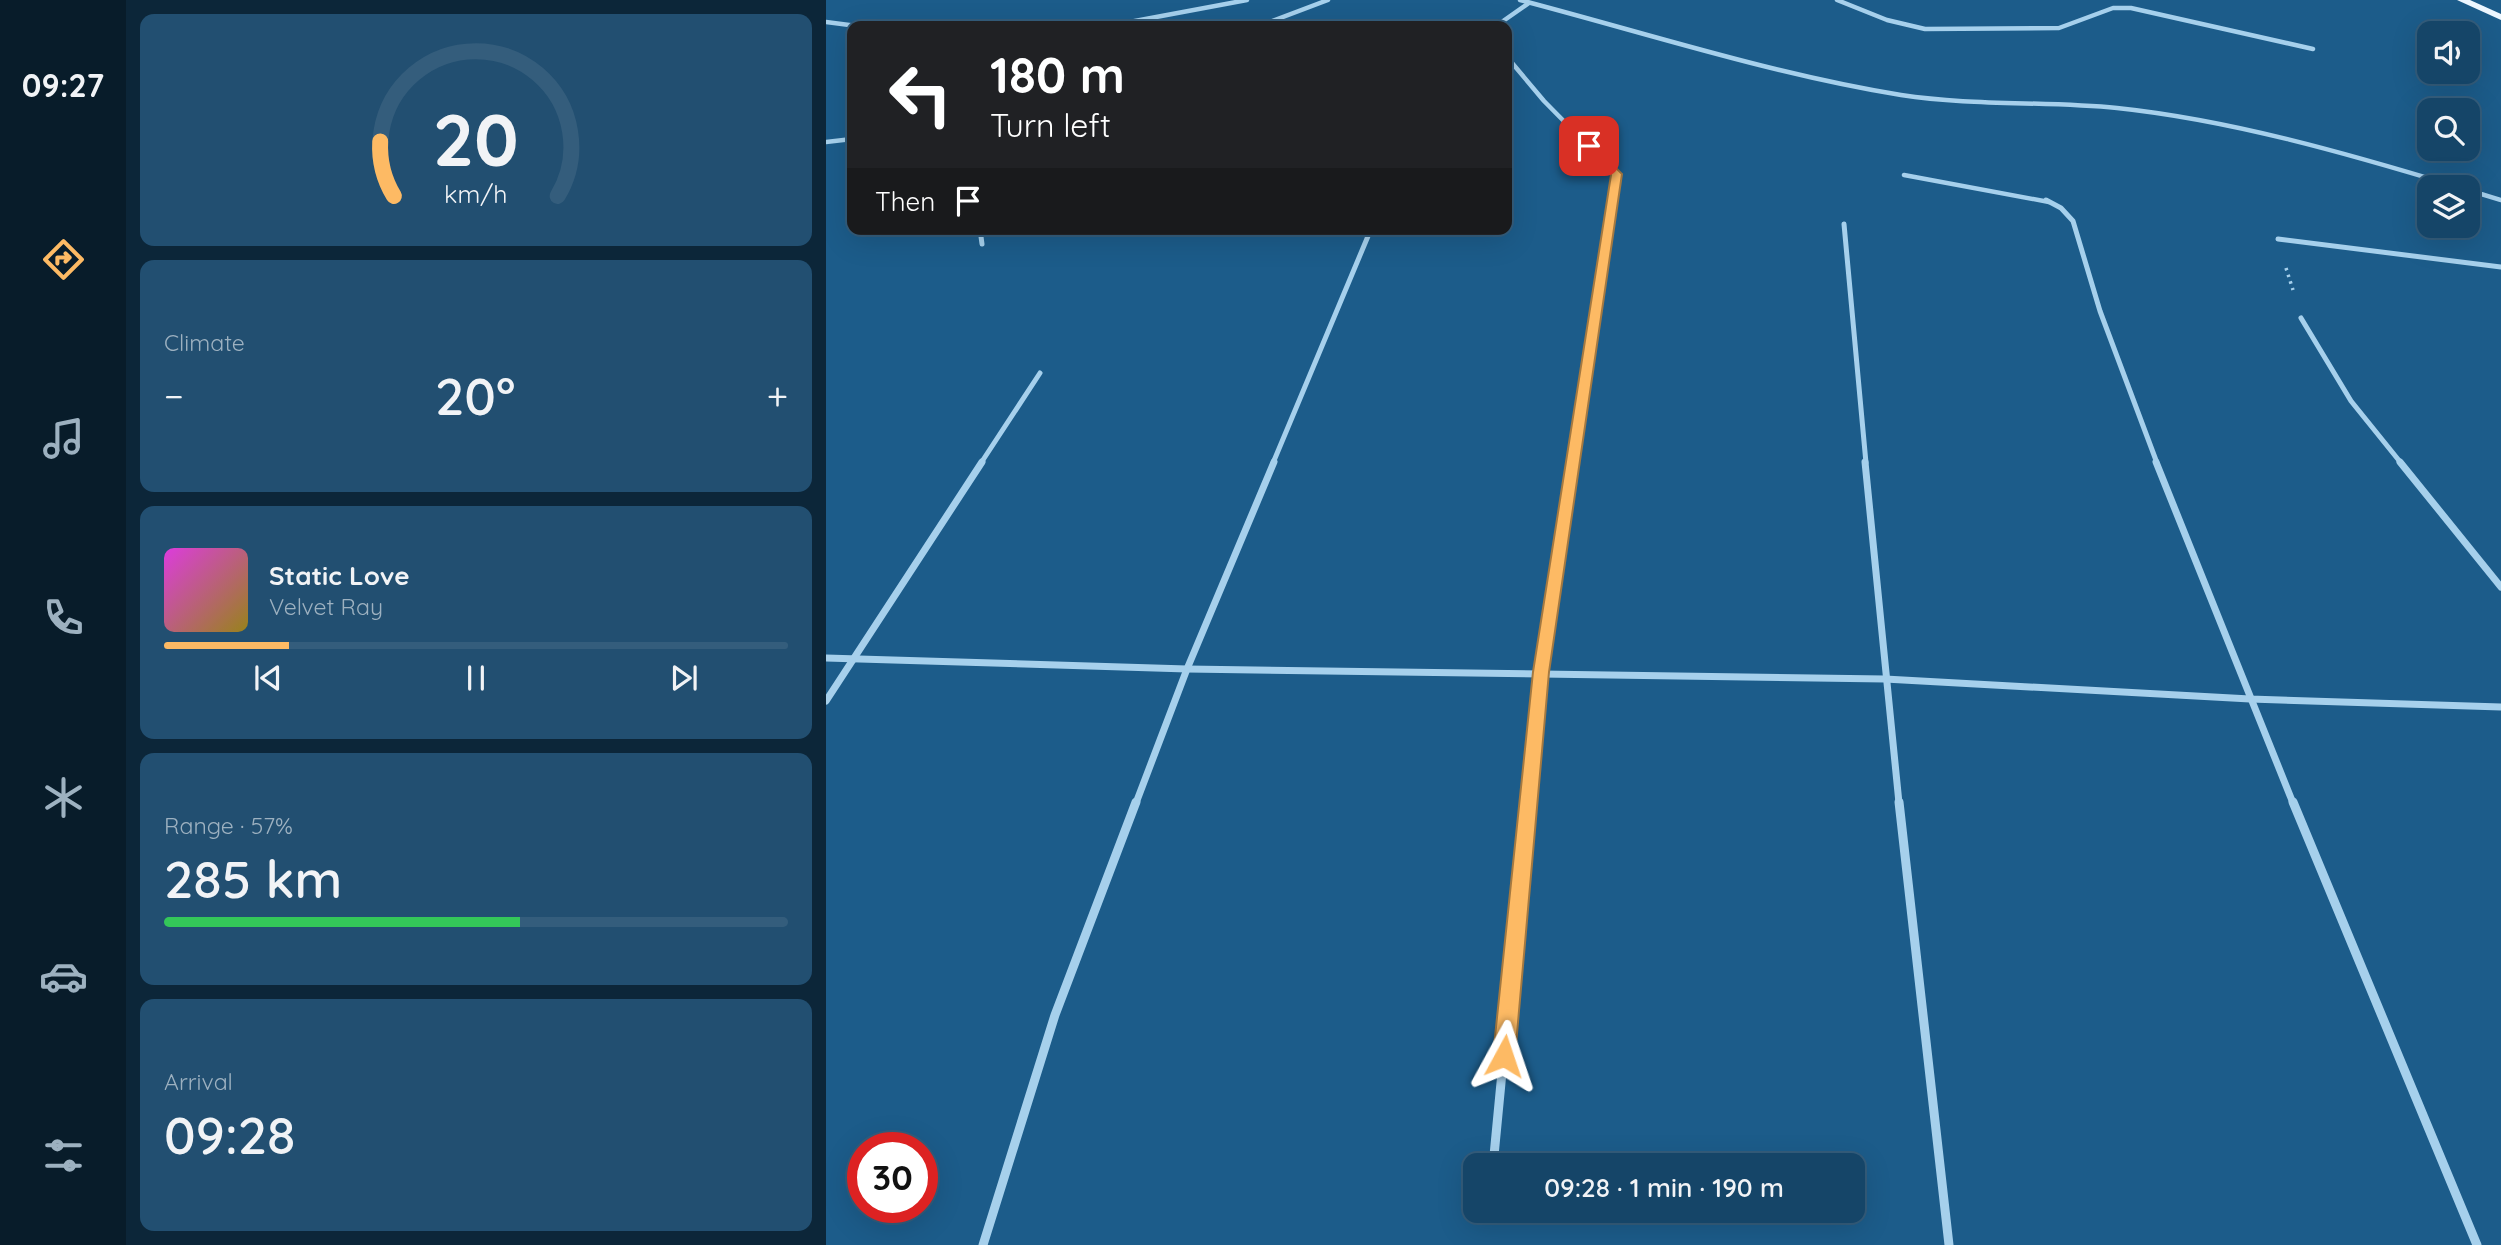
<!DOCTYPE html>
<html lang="en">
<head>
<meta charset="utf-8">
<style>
	body { margin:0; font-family:Quicksand,sans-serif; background:#224f71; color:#f1f3f6; height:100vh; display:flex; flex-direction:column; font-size:26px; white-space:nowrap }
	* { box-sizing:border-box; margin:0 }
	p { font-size:23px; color:#9db1c0 }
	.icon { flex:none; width:38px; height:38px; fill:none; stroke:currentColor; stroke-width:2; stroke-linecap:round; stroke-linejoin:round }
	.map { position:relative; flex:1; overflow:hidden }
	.drawer { display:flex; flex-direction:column; gap:14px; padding:14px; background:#0c2639; width:700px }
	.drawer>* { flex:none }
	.top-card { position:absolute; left:21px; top:21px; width:665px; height:214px; border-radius:14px; box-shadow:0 7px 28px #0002,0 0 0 2px #345d7c; background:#202124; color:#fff; overflow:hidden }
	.buttons { position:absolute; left:1591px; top:21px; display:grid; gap:14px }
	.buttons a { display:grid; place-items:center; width:63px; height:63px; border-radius:14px; background:#154568; box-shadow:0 7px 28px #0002,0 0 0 2px #345d7c; font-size:35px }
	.speed { position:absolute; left:21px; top:1132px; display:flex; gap:14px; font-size:35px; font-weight:700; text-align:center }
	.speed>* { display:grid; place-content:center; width:91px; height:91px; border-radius:50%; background:#154568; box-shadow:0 7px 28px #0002,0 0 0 2px #345d7c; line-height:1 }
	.speed .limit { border:10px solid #d22; background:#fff; color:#111 }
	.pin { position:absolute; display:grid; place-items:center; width:60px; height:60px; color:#fff; margin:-30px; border-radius:14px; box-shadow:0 4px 10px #0006 }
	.me { position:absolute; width:77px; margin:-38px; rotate:5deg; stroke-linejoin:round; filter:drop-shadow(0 0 5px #0008) }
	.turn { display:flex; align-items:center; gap:24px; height:147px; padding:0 28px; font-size:32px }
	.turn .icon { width:91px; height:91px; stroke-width:2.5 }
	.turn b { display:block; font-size:49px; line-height:60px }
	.then { display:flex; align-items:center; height:66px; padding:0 28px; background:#0003; gap:14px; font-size:26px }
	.big { font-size:52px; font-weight:600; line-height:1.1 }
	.drawer .widget { flex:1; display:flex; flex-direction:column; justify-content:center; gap:10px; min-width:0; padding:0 24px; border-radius:14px; background:#224f71 }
	.drawer .dial { align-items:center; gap:0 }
	.dial svg { height:182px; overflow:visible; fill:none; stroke:#345d7c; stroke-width:7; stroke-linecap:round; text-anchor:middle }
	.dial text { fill:#f1f3f6; stroke:none }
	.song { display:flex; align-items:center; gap:21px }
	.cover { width:84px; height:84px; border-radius:10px; background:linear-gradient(135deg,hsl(300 70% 55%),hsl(50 70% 35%)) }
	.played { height:7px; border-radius:4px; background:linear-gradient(90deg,#fdba64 20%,#345d7c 20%) }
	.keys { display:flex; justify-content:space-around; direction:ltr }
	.heat { display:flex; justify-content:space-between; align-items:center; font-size:38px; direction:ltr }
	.charge { height:10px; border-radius:5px; background:linear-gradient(90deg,#34c759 57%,#345d7c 0) }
	.trip { position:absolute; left:637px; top:1153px; width:402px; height:70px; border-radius:14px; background:#154568; box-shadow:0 7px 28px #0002,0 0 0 2px #345d7c; font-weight:600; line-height:70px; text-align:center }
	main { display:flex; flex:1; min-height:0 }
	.dock { display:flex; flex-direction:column; width:126px; justify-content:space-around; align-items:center; background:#081c2a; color:#9db1c0 }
	.dock .icon { width:49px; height:49px }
	.dock .active { color:#fdba64 }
	.dock b { font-size:32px; color:#f1f3f6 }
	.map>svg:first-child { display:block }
</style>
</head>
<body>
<main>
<nav class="dock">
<b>09:27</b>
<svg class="icon active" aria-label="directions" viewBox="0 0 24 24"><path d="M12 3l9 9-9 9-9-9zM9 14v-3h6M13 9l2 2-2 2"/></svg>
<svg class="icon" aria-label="music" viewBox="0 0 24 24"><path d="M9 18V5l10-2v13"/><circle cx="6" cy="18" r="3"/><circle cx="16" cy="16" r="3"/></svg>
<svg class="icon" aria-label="phone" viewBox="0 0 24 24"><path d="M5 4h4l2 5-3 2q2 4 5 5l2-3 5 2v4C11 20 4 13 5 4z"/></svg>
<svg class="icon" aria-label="climate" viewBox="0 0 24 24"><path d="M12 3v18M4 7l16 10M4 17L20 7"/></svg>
<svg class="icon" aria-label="car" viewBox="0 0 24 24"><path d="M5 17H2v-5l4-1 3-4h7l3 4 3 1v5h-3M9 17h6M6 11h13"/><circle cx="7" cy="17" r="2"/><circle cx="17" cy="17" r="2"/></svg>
<svg class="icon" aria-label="filters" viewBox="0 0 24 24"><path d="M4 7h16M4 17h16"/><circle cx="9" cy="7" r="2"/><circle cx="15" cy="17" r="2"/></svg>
</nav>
<section class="drawer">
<div class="widget dial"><svg viewBox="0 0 100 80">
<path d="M14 69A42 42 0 1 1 86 69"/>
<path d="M14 69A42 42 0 0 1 8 45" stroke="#fdba64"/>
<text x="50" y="56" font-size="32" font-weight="700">20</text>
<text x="50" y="72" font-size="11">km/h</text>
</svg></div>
<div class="widget"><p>Climate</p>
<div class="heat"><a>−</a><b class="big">20°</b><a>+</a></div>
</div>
<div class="widget">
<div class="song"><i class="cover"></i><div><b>Static Love</b><p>Velvet Ray</p></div></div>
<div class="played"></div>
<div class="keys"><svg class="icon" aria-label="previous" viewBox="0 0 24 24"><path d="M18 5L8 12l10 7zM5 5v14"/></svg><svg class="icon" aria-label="pause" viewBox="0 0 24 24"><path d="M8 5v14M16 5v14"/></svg><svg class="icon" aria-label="next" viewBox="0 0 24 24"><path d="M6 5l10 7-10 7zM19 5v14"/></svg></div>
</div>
<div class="widget"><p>Range · 57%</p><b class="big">285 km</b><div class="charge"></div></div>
<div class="widget"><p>Arrival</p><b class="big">09:28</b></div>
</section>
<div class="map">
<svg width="1675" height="1245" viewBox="0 0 1675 1245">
	<rect width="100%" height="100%" fill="#1c5c8a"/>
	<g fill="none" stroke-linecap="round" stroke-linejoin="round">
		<!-- path -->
		<path stroke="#a6d0ec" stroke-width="3.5" stroke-dasharray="2.5 4.5" stroke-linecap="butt" d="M1460,268L1467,290"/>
		<!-- minor-far3 -->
		<g stroke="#a6d0ec" stroke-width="4.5">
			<path d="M694,0C820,33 946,74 1075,95C1147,106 1220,101 1291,108C1405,120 1523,154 1632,187"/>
			<path d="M1011,0L1061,20L1099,29L1233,28L1287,8H1305L1487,49"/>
			<path d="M0,22L31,26"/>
			<path d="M282,26L421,0"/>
			<path d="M433,26L502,0"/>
			<path d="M670,26L703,3"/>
			<path d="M681,57L718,101L790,174L786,202"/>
			<path d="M0,142L26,139"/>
			<path d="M1078,175L1223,202"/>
			<path d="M1642,190L1675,200"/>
		</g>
		<!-- minor-far2 -->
		<g stroke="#a6d0ec" stroke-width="5">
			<path d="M1220,200L1235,208L1247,221L1274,311L1331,463"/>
			<path d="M1018,224L1040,463"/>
			<path d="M154,229L156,244"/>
			<path d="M1452,239L1675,267"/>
			<path d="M1475,318L1525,401L1575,463"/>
			<path d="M155,463L214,373"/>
			<path d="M447,463L545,229"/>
			<path d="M746,463L786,200"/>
		</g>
		<!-- minor-far1 -->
		<g stroke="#a6d0ec" stroke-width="7">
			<path d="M1039,462L1073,803"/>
			<path d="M1330,462L1467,803"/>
			<path d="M1574,462L1675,587"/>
			<path d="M0,658L361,669L1059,679L1424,699L1675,707"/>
			<path d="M0,701L156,462"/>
			<path d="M310,803L361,669L448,462"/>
			<path d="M702,803L715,672L747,462"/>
		</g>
		<!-- minor -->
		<g stroke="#a6d0ec" stroke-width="9">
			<path d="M1073,802L1123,1245"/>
			<path d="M1467,802L1651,1245"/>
			<path d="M667,1166L702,802"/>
			<path d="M157,1245L229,1015L310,802"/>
		</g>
		<!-- primary -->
		<path fill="#ecf6ff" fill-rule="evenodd" d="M1631,0H1644L1675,14V20Z"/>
	</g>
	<!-- route -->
	<path fill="#fdba64" stroke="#a47941" stroke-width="2" d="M760,144H767L796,174L723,672L689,1056L686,1063L678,1066L671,1063L667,1056L707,672L785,175L760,148Z"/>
</svg>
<div class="buttons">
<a><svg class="icon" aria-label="sound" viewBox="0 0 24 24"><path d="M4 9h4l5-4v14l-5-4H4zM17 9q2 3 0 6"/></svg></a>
<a><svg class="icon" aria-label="search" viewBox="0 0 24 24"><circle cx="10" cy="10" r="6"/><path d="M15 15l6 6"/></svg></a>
<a><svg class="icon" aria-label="layers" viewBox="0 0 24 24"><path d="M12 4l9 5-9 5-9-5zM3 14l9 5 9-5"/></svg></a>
</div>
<div class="speed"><div class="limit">30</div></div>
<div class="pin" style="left:763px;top:146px;background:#d93025"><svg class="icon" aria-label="arrive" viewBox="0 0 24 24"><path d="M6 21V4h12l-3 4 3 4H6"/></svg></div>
<svg class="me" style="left:678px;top:1056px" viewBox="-20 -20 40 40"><path d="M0-17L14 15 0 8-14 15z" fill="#fdba64" stroke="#fff" stroke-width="4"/></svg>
<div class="trip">09:28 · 1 min · 190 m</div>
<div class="top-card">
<div class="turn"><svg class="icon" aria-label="left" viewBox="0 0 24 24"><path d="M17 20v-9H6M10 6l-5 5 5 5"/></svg><div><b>180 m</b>Turn left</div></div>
<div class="then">Then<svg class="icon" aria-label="arrive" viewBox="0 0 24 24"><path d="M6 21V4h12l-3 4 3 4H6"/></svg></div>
</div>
</div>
</main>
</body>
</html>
